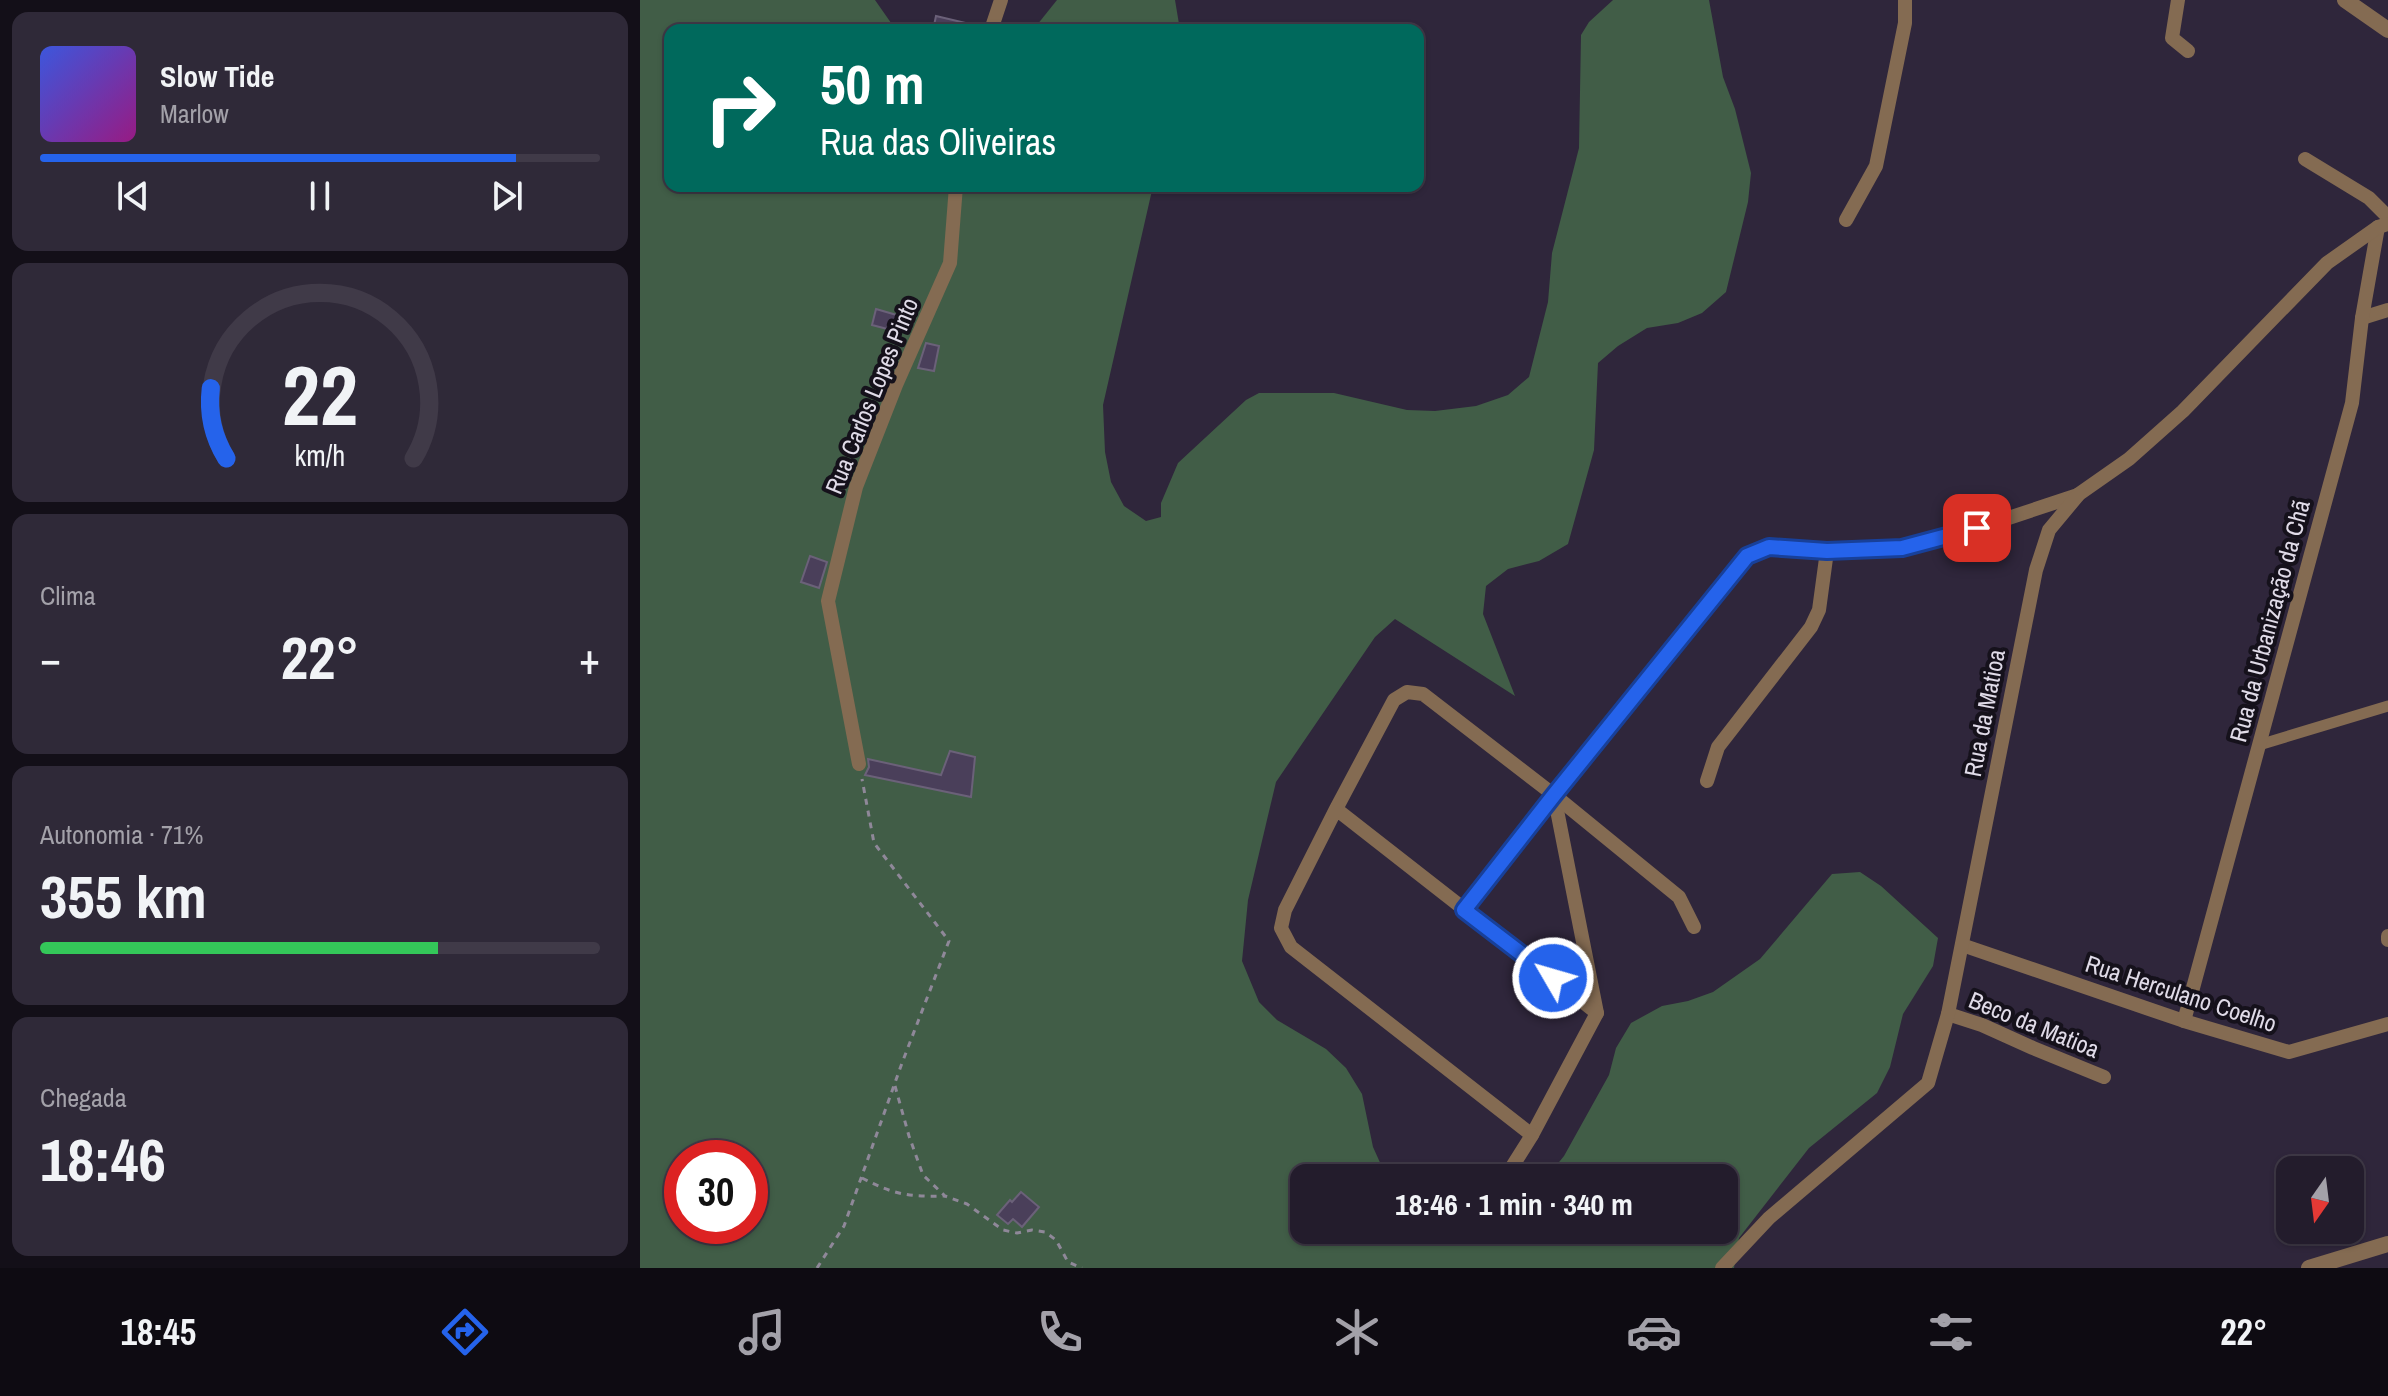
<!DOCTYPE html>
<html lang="pt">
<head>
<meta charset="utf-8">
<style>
	body { margin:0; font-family:"Archivo Narrow",sans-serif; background:#2f2938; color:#f1f3f6; height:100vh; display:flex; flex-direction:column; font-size:30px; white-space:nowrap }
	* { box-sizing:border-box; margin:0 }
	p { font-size:26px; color:#a3a1a9 }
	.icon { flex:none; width:44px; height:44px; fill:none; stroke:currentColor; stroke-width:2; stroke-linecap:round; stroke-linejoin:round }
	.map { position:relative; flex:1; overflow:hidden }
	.panel { display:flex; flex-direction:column; gap:12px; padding:12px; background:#130f18; width:640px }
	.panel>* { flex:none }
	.banner { position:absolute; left:24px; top:24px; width:760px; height:168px; border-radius:16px; box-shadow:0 2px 6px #0004,0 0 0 2px #403a48; background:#00695c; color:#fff; overflow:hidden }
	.needle { width:52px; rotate:194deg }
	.fabs { position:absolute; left:1636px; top:1156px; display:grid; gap:16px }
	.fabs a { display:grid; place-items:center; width:88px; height:88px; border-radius:16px; background:#231c2c; box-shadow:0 2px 6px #0004,0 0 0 2px #403a48; font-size:40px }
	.speed { position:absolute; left:24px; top:1140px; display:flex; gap:16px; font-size:40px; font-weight:700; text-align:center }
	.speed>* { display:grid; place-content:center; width:104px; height:104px; border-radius:50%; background:#231c2c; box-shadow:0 2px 6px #0004,0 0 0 2px #403a48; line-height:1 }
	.speed .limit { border:12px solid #d22; background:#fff; color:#111 }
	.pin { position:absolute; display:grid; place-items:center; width:68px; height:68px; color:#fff; margin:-34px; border-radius:16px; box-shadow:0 4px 12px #0006 }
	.me { position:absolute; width:88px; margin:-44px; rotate:308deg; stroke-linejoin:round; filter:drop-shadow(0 0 6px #0008) }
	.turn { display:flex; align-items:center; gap:28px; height:168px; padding:0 24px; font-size:36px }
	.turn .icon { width:104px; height:104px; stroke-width:2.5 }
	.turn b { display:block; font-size:56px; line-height:68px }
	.big { font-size:60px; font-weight:700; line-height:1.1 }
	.panel .widget { flex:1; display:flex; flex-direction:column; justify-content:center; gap:12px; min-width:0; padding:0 28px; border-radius:16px; background:#2f2938 }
	.panel .dial { align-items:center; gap:0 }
	.dial svg { height:208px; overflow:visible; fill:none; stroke:#403a48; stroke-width:7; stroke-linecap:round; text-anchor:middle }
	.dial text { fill:#f1f3f6; stroke:none }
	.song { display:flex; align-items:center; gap:24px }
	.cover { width:96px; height:96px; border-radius:12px; background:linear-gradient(135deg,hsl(230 70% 55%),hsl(310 70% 35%)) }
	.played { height:8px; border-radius:4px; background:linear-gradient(90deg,#2563eb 85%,#403a48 85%) }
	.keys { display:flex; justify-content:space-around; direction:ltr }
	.heat { display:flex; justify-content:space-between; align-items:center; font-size:44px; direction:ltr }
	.charge { height:12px; border-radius:6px; background:linear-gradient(90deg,#34c759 71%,#403a48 0) }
	.trip { position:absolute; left:650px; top:1164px; width:448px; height:80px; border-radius:16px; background:#231c2c; box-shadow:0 2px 6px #0004,0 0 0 2px #403a48; font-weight:700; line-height:80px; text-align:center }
	.tabs { display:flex; height:128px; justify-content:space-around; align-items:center; background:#0e0b12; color:#a3a1a9 }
	.tabs .icon { width:56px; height:56px }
	.tabs .active { color:#2563eb }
	.tabs b { font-size:36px; color:#f1f3f6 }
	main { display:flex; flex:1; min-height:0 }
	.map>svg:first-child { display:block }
</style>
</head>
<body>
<main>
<section class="panel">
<div class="widget">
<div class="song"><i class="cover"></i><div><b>Slow Tide</b><p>Marlow</p></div></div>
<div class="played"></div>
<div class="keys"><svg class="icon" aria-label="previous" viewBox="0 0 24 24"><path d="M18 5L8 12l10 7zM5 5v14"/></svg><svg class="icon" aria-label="pause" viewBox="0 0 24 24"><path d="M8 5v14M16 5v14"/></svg><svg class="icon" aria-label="next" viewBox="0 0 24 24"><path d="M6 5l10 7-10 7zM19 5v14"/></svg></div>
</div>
<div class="widget dial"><svg viewBox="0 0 100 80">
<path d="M14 69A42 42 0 1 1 86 69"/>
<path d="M14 69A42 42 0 0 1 8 42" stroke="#2563eb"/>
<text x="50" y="56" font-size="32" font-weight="700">22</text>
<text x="50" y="72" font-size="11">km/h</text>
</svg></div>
<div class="widget"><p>Clima</p>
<div class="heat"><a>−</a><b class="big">22°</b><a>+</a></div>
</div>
<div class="widget"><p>Autonomia · 71%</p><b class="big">355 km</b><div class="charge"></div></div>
<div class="widget"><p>Chegada</p><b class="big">18:46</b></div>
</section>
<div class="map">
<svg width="1748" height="1268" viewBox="0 0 1748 1268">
	<rect width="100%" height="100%" fill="#2f263b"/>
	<!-- forest -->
	<g fill="#415d47" fill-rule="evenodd">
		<path d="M0,0H235L256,30H30V186H513L463,405L465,452L471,482L484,506L506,521L521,517V503L538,463L606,400L619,393H694L767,410L795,411L836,406L868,395L889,377L908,302L912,253L939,148L941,35L949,22L973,0H1069L1083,77L1095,109L1111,173L1108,202L1086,292L1062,313L1038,323L1007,328L978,346L958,363L954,450L928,544L899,561L868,569L846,586L843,614L875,696L755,619L735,637L636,782L608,900L602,961L619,1002L637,1020L686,1049L706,1068L722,1094L733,1147L747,1178H664V1230H803L853,1243L864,1230H1084V1178H906L924,1156L969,1075L976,1048L991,1023L1022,1006L1048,1001L1073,992L1120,959L1192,874L1220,872L1241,886L1298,938L1293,966L1263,1014L1250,1067L1237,1093L1169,1148L1099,1238L1094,1268H0ZM42,1158H110V1226H42Z"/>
		<path d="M417,0H535L540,30H393Z"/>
	</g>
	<!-- building -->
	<g fill="#4a3f5a" stroke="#6b6179" stroke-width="2">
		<path d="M296,16L334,25L333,30H293Z"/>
		<path d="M236,309L260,316L255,331L232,325Z"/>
		<path d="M286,343L299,346L294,371L278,368Z"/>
		<path d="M170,556L187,562L179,588L161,582Z"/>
		<path d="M310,751L335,757L331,797L225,775L229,767L228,759L301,775Z"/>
		<path d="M381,1192L399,1207L382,1227L373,1219L368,1224L357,1215L370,1200L372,1202Z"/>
	</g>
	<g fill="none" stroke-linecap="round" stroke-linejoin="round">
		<!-- path -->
		<g stroke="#8f8899" stroke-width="3" stroke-dasharray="6 6" stroke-linecap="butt">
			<path d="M255,1086L269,1136L283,1175L305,1196L327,1204L363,1230L377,1233L392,1230L405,1232L416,1240L428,1262L442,1268"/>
			<path d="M222,1178C255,1195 269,1197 305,1196"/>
			<path d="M177,1268L204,1226L262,1063L309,941L234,843L222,779"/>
		</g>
		<!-- pedestrian -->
		<path stroke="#846b52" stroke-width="11" d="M1619,745L1748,706"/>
		<!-- minor -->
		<g stroke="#846b52" stroke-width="14">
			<path d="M1538,0L1532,38L1548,51"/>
			<path d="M351,30L361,0"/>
			<path d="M1665,159L1729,198L1748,217"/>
			<path d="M1206,220L1236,166L1265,23V0"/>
			<path d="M1722,318L1748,310"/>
			<path d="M219,764L188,601L216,487L256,385L310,263L316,186"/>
			<path d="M1067,781L1078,747L1171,627L1179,610L1187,551"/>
			<path d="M914,795L957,1013"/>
			<path d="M696,809L957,1013L892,1135L651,947L641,928L645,910L696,809L754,700L767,692L783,694L914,795L1039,897L1054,927"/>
			<path d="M824,910L1107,556L1129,547L1187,551L1262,548L1311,537L1438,495"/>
			<path d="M1748,936V940"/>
			<path d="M1322,945L1544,1021L1649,1052L1748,1024"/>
			<path d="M1308,1014L1342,1025L1393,1048L1464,1077"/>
			<path d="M1544,1021L1712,403L1722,318L1738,227"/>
			<path d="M865,1178L892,1135"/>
			<path d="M1082,1268L1129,1218L1288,1083L1308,1014L1396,570L1409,530L1439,494L1489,459L1543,411L1687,263L1738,227L1748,224"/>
		</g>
		<!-- tertiary -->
		<g stroke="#846b52" stroke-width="16">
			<path d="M1705,0L1748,30"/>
			<path d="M1669,1268L1748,1244"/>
		</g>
	</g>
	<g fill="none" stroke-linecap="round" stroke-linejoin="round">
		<defs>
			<path id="route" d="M913,978L824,910L914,795L1107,556L1129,547L1187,551L1262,548L1337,528"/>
		</defs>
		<!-- route casing -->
		<use href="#route" stroke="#184099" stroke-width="20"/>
		<!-- route -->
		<use href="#route" stroke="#2563eb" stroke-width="14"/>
	</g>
	<g text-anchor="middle" stroke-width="8" stroke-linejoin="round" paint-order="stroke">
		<!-- street labels -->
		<g font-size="24" fill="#e0dbe8" stroke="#15111b">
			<text transform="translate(232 396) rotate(-68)" y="8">Rua Carlos Lopes Pinto</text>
			<text transform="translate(1630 621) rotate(-75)" y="8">Rua da Urbanização da Chã</text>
			<text transform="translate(1345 713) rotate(-79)" y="8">Rua da Matioa</text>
			<text transform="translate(1541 994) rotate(18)" y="8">Rua Herculano Coelho</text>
			<text transform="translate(1394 1025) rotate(22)" y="8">Beco da Matioa</text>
		</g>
	</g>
</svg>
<div class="fabs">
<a><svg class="needle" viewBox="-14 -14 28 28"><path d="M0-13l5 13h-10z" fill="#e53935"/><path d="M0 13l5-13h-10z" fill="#a3a1a9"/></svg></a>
</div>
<div class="speed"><div class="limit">30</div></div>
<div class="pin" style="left:1337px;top:528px;background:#d93025"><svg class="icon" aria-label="arrive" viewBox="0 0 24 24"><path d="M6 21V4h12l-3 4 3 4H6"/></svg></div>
<svg class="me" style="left:913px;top:978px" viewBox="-20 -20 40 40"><circle r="17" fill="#2563eb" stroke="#fff" stroke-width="3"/><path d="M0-11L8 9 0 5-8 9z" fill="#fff"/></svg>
<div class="trip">18:46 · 1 min · 340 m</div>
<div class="banner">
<div class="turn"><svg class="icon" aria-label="right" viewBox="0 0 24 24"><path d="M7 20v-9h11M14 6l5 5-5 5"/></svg><div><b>50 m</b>Rua das Oliveiras</div></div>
</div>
</div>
</main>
<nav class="tabs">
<b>18:45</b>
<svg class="icon active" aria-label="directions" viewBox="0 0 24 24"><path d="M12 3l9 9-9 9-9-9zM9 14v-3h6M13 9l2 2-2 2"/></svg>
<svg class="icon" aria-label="music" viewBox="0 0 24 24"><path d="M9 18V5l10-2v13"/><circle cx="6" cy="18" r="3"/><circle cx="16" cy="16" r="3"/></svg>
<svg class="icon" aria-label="phone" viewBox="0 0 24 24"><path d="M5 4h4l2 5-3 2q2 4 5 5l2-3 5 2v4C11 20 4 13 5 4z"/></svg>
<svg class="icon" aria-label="climate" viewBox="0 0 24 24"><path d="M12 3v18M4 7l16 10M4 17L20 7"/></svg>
<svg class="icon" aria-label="car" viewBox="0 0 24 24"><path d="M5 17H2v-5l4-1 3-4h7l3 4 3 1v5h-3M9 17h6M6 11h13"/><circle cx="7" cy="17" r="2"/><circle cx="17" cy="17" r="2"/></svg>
<svg class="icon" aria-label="filters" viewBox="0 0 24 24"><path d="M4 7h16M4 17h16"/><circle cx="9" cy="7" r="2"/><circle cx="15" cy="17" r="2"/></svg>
<b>22°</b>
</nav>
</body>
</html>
